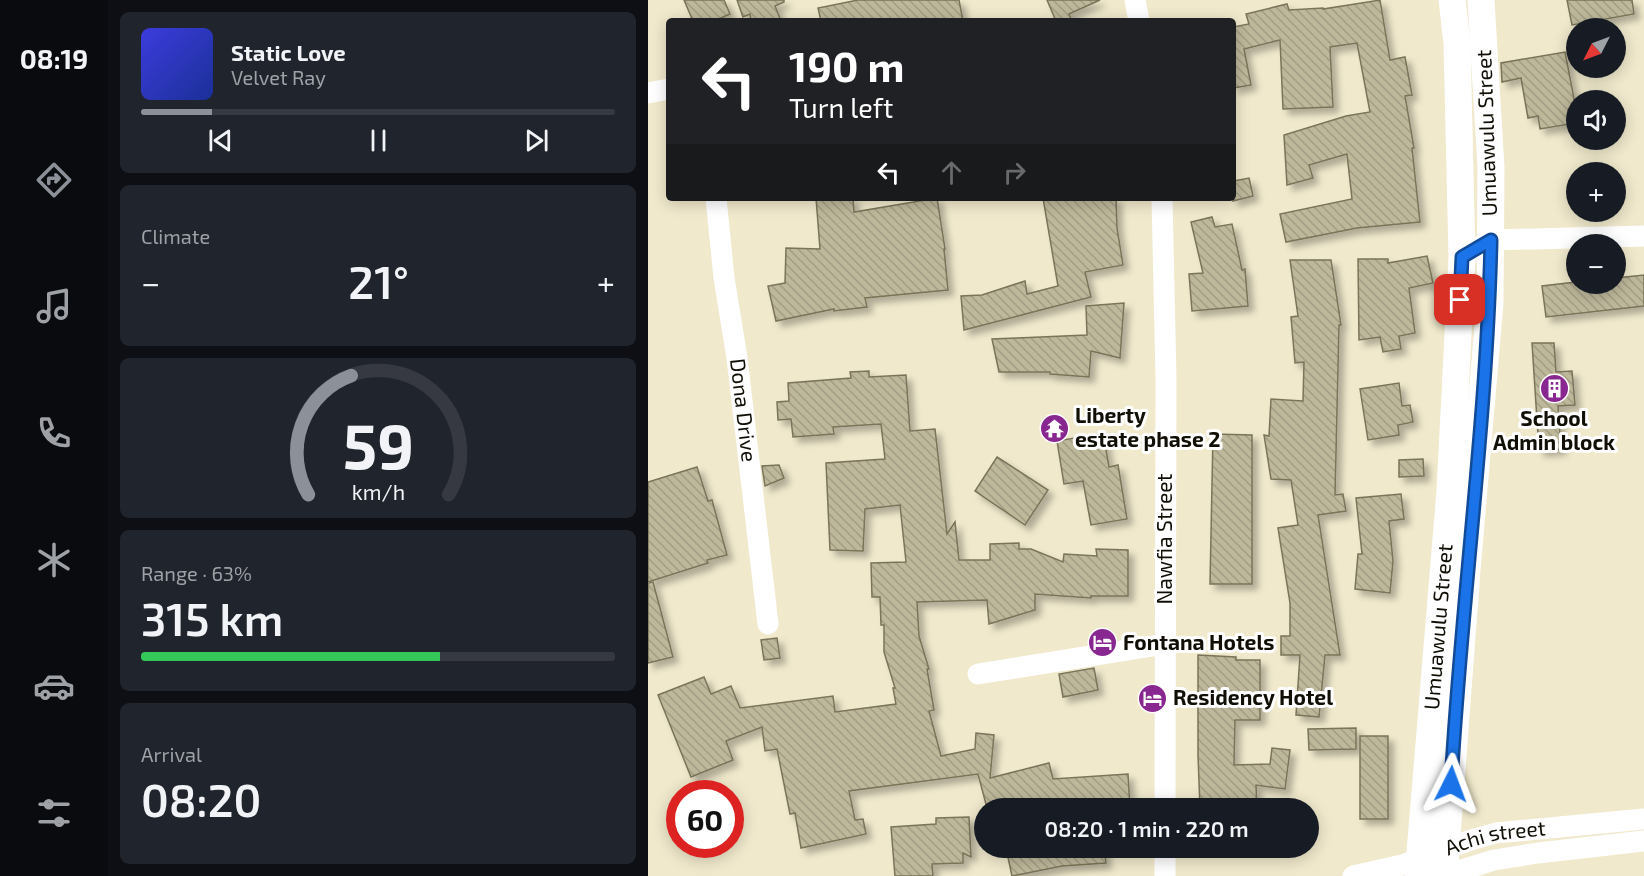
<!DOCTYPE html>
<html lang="en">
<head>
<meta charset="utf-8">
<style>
	body { margin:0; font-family:"Exo 2",sans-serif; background:#20242c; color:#f1f3f6; height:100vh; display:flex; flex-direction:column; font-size:22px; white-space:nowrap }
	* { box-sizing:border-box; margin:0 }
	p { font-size:20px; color:#9ea1a6 }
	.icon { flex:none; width:33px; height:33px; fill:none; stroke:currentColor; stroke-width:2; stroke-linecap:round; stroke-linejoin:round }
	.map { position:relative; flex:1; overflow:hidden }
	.panel { display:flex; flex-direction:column; gap:12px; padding:12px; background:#0d0f14; width:540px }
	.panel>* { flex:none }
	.top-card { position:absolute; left:18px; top:18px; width:570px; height:183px; border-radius:6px; box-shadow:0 3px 15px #0003; background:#202124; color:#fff; overflow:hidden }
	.needle { width:39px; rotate:228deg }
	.fabs { position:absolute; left:918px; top:18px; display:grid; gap:12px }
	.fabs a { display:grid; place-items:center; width:60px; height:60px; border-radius:50%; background:#171b24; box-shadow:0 3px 15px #0003; font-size:30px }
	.speed { position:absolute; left:18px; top:780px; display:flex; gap:12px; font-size:30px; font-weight:700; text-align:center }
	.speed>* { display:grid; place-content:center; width:78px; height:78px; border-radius:50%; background:#171b24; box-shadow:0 3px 15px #0003; line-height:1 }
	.speed .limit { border:9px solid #d22; background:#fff; color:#111 }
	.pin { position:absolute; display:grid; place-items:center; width:51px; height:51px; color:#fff; margin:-26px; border-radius:12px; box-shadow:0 3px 9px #0006 }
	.me { position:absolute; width:66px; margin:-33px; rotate:3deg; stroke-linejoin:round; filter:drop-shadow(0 0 4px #0008) }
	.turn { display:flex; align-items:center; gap:21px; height:126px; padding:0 24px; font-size:27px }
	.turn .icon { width:78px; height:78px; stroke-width:2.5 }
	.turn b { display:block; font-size:42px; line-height:51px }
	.lanes { display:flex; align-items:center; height:57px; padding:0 24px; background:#0003; justify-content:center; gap:30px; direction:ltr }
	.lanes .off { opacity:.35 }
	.big { font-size:45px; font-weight:600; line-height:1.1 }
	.panel .widget { flex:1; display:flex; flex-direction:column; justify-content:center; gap:9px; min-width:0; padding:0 21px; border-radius:9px; background:#20242c }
	.panel .dial { align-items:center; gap:0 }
	.dial svg { height:156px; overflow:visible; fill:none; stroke:#363941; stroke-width:7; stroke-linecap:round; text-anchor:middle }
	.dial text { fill:#f1f3f6; stroke:none }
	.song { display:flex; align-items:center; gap:18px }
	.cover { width:72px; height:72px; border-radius:9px; background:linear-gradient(135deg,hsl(240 70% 55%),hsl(230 70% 35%)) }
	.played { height:6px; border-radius:3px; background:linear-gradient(90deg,#8c9099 15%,#363941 15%) }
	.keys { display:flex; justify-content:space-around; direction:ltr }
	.heat { display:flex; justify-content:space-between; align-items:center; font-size:33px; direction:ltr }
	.charge { height:9px; border-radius:4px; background:linear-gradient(90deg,#34c759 63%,#363941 0) }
	.trip { position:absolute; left:326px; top:798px; width:345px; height:60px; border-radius:30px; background:#171b24; box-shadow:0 3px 15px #0003; font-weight:600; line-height:60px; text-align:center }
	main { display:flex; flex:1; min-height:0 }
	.menu { display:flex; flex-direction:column; width:108px; justify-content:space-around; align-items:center; background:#090b0e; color:#9ea1a6 }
	.menu .icon { width:42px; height:42px }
	.menu .selected { color:#8c9099 }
	.menu b { font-size:27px; color:#f1f3f6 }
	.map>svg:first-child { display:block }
</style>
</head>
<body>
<main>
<nav class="menu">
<b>08:19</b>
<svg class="icon selected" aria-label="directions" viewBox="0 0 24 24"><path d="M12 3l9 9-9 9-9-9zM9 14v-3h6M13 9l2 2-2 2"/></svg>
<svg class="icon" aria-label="music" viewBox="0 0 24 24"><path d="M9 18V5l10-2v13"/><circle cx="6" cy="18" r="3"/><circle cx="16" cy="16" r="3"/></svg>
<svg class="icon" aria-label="phone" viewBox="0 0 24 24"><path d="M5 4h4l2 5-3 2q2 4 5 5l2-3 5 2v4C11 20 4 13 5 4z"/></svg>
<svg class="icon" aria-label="climate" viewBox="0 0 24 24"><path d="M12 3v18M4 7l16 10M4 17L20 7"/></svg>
<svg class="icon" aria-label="car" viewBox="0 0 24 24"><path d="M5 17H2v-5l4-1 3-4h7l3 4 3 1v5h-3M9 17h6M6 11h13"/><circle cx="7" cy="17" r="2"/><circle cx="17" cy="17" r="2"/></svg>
<svg class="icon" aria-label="filters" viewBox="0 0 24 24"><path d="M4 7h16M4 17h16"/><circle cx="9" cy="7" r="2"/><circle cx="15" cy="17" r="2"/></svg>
</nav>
<section class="panel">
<div class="widget">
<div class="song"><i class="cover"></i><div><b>Static Love</b><p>Velvet Ray</p></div></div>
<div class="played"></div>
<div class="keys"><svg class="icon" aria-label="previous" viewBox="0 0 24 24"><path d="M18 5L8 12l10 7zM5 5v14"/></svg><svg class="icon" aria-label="pause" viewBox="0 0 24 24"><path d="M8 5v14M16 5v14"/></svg><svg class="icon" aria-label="next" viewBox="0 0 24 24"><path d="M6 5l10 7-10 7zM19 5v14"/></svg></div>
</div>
<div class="widget"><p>Climate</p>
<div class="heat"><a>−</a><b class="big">21°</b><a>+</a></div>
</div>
<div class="widget dial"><svg viewBox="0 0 100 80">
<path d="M14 69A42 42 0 1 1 86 69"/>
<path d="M14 69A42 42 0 0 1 36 8" stroke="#8c9099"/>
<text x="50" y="56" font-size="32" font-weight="700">59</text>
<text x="50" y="72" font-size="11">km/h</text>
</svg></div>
<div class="widget"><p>Range · 63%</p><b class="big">315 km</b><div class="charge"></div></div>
<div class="widget"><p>Arrival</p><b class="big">08:20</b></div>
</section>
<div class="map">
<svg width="996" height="876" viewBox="0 0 996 876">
	<defs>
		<pattern id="building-back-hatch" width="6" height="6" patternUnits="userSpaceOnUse" patternTransform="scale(1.5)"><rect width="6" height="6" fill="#beb89b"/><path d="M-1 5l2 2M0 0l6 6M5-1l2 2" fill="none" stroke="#a29d84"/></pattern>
		<filter id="shadow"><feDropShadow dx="5.5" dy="5.5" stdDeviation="3" flood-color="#0004"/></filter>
	</defs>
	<rect width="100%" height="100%" fill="#f0e9cc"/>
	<!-- building -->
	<g fill="url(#building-back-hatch)" stroke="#7a745a" stroke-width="1.5" filter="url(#shadow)">
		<path d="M36,0H76L82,14L66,21H45Z"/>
		<path d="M89,0H136V2L127,6L133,21H103L102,14L95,17Z"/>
		<path d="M210,0H311L315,21H173L170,8Z"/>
		<path d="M399,0H452L421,14L424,21H408Z"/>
		<path d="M732,0L742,60L757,57L764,95L757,96L766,148H764L772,222L709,228L638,242L632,214L704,199L699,154L661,165L665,178L639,185L636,135L698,116L722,112L709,43L682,47L685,107L635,109L632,40L596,49L603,85L585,88V27L601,24L598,14L639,4L641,10L675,8V9Z"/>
		<path d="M919,0H984L986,14L924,25Z"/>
		<path d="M917,52L928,109L920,110L922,124L892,129L890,116L880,118L873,78L854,82L853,63Z"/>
		<path d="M601,178L605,196L585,201V181Z"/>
		<path d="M168,198H205L206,212L289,198L297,249H296L300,290L217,298L219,307L186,311V309L128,321L120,286L137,283L138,248L172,249Z"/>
		<path d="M395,198H468L469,228L475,265L437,272L443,297L316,330L313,296L334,295L377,281L379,294L410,286Z"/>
		<path d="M564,217L567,227L584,224L594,270L597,269L600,306L544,311L541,274L555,273L543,222Z"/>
		<path d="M779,256L785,283L761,288L767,333L751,336L753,349L735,352L732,337L711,340L710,259H740V263Z"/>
		<path d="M642,260H683L693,325H691L687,495L695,494L698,511L670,515L692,655H677L671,717L648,715L652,655H633V636H642V603L630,528L650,525L643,480L623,479L616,435L621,436L623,399L655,401L656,362L647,363L643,317L650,316Z"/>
		<path d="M996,275V306L898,317L894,286L928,282L968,284V278Z"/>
		<path d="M476,303L472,358L443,351L441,377L402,374V372H351L344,339L439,335L438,306Z"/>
		<path d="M884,343H906L908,372L924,371L927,405L910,406L913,449L891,451Z"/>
		<path d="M221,371V377L258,375L262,431L287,429L299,534L307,522L311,560H342V544L371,543V549H383L415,562L416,554L449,556L448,549L480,550V596H443V598L387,594V610L341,624L339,600L269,602L271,636L281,669H279L286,710L281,711L293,756L327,749L328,733L346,735L342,778L401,763L405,779L480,774L482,808H422L421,799L383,808H339L330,774L201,791L207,820L215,819L218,834L153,848L147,813L142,814L129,749L117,751L114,727L78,741L85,760L43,777L10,695L56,677L63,694L83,686L92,708L185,696L187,712L248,704L245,688H247L236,652V625H233L232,597H224L223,563L258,562L252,505L217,509L215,551L182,550L178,463L237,459L233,424L185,427L186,434L145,437L143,419L130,420L129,402L141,401L140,383L203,378L202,372Z"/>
		<path d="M751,383L754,406L762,405L765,422L750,425L751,435L720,440L712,389Z"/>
		<path d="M455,433L461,467L470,465L479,519L443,525L435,481L416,484L409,441Z"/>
		<path d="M565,434L604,435V584H562Z"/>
		<path d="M349,457L400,490L377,525L327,491Z"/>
		<path d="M775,459L776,476L751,477V460Z"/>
		<path d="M131,465L136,478L117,486L114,466Z"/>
		<path d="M49,467L60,501L64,500L79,555L59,560L60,563L0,582V482Z"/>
		<path d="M753,494L756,519L741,521L745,561L742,593L707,589L710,554H714L708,498Z"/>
		<path d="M5,582L25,657L0,663V583Z"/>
		<path d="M129,638L132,658L116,660L113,640Z"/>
		<path d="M550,655L588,657V660H612V720H587L586,765L622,764L624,748L642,750L637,789L608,785L609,808H552L550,755Z"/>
		<path d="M446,668L450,690L415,697L411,674Z"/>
		<path d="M708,728V749L661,750L660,729Z"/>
		<rect x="712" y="736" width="28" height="83"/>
		<path d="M321,817L323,857L315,853V863L284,864L285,876H247L243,827L288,824V818Z"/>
		<path d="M358,848H456L458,863L414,866L364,876Z"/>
	</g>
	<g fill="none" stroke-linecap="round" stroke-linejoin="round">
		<!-- minor -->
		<g stroke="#fff" stroke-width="21">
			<path d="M487,0L491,21"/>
			<path d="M0,93L21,89"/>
			<path id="s1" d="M68,198L76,278L89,358L120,624"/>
			<path d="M514,198L518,378L517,808"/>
			<path d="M814,257L843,240L996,236"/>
			<path d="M330,674L517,644"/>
			<path d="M517,848V876"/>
			<path id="s2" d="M705,876L754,865L823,840L848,833L996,819"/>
			<path d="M794,876L846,860L890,853L996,841"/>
		</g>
		<!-- major -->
		<g stroke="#fff" stroke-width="27">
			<path id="s3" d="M770,876L802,491L814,257L809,43L804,0"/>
			<path d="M796,876L819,570L842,303L843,168L833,0"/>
		</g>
	</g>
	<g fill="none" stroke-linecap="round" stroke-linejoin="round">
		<defs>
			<path id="route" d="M803,784C813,603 839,422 843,240L814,257L812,300"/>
		</defs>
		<!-- route casing -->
		<use href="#route" stroke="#114b97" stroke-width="15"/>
		<!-- route -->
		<use href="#route" stroke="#1a73e8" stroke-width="10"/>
	</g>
	<!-- icons -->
	<defs>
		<symbol id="building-disc" viewBox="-11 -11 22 22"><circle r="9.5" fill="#882790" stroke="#fff"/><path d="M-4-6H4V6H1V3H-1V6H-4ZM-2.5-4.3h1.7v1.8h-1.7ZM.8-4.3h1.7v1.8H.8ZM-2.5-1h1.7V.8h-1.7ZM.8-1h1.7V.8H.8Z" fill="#fff"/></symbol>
		<symbol id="temple-disc" viewBox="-11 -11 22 22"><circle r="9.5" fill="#882790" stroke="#fff"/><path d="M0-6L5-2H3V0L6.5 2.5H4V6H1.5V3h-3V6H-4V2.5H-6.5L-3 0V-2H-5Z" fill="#fff"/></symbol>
		<symbol id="hotel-disc" viewBox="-11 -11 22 22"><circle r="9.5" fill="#882790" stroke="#fff"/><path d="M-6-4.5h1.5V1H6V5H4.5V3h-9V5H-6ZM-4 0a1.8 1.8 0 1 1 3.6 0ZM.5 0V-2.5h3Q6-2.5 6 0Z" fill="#fff"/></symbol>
	</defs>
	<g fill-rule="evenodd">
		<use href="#building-disc" x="890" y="372" width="33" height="33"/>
		<use href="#temple-disc" x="390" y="412" width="33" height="33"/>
		<use href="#hotel-disc" x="438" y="626" width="33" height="33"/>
		<use href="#hotel-disc" x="488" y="682" width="33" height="33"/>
	</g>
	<g text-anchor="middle" stroke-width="6" stroke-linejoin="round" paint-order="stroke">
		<!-- street labels -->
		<g font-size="21" fill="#110f05" stroke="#fff">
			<text transform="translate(839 133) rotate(-92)" y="7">Umuawulu Street</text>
			<text dy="7" stroke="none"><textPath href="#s1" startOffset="214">Dona Drive</textPath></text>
			<text transform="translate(517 539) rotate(-90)" y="7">Nawfia Street</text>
			<text dy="7" stroke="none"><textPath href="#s3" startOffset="250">Umuawulu Street</textPath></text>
			<text dy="7" stroke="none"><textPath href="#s2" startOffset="148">Achi street</textPath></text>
		</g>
		<!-- poi labels -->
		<g font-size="21" font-weight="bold" fill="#110f05" stroke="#fff" text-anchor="start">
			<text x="427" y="423">Liberty<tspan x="427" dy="24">estate phase 2</tspan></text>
			<text x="906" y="426" text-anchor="middle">School<tspan x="906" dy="24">Admin block</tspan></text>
			<text x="475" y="650">Fontana Hotels</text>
			<text x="525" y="705">Residency Hotel</text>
		</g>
	</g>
</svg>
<div class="fabs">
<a><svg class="needle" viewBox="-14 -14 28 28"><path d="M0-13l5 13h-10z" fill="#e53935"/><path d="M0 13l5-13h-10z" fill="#9ea1a6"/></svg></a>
<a><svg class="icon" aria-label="sound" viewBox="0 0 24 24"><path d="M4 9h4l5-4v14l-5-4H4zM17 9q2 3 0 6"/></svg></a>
<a>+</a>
<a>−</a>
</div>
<div class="speed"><div class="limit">60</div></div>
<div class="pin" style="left:812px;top:300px;background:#d93025"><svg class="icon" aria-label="arrive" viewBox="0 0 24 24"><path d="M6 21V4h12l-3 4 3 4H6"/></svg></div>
<svg class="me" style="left:803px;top:784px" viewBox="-20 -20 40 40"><path d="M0-17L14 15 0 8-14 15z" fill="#1a73e8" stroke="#fff" stroke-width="4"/></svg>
<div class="trip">08:20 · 1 min · 220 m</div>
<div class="top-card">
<div class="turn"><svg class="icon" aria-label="left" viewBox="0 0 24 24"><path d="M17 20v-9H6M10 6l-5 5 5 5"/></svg><div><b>190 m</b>Turn left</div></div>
<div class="lanes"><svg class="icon" aria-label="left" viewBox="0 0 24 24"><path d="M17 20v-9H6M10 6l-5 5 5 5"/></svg><svg class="icon off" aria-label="ahead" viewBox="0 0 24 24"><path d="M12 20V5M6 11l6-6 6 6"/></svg><svg class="icon off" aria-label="right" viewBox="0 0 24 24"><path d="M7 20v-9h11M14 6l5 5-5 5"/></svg></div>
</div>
</div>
</main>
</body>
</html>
